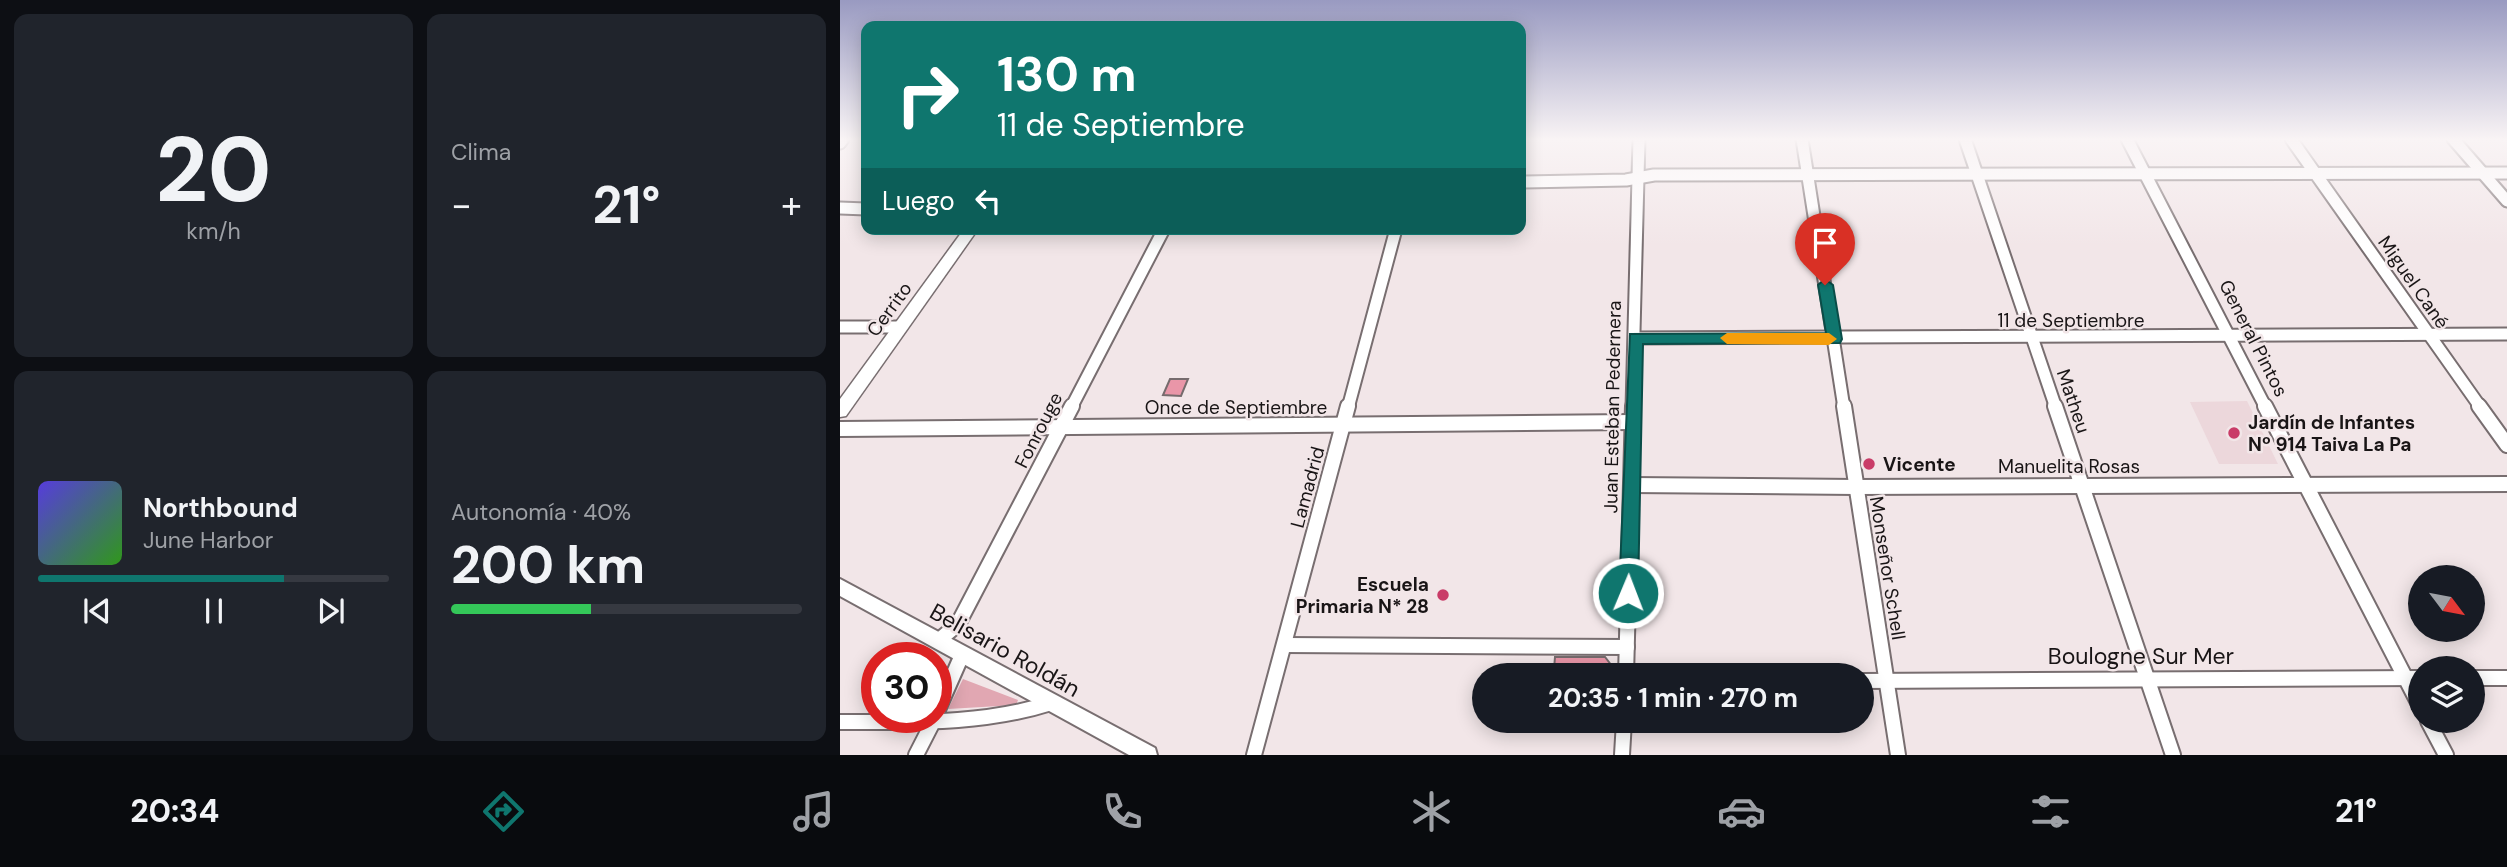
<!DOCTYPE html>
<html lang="es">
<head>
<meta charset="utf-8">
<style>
	body { margin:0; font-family:"DM Sans",sans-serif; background:#20242c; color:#f1f3f6; height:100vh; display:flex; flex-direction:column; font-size:26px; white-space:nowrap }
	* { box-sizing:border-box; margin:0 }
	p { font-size:23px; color:#9ea1a6 }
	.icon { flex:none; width:38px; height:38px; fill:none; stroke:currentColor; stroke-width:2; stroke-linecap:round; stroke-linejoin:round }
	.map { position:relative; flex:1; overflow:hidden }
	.details { display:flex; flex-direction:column; gap:14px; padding:14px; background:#0d0f14; width:840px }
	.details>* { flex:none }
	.guide { position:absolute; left:21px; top:21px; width:665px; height:214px; border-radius:14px; box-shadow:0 4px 18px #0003; background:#0f766e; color:#fff; overflow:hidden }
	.needle { width:46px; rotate:122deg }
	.buttons { position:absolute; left:1568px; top:565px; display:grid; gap:14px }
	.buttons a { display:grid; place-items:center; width:77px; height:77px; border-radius:50%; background:#171b24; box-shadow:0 4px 18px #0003; font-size:35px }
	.speed { position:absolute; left:21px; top:642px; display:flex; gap:14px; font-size:35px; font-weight:700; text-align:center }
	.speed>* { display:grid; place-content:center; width:91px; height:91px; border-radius:50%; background:#171b24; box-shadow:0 4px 18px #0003; line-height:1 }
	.speed .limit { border:10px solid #d22; background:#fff; color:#111 }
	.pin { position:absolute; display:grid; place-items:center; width:60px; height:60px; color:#fff; margin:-72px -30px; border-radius:50% 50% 50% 0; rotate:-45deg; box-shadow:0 0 7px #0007 }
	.pin .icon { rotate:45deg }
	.me { position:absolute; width:77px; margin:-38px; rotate:1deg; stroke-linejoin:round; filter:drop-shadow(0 0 5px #0008) }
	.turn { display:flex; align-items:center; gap:24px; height:147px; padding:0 21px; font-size:32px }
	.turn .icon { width:91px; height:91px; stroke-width:2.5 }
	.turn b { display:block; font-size:49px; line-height:60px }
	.then { display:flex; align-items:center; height:66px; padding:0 21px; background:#0003; gap:14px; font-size:26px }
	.big { font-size:52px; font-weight:700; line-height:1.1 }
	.details .widget { flex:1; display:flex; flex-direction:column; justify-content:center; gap:10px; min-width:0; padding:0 24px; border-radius:14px; background:#20242c }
	.details .dial { align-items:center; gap:0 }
	.dial b { font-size:91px; line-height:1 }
	.song { display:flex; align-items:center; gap:21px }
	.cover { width:84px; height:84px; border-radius:10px; background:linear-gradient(135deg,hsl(250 70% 55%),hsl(110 70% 35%)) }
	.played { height:7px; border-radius:4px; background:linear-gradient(90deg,#0f766e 70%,#363941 70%) }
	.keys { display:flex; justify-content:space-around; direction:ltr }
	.heat { display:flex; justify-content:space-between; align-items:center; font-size:38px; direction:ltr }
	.charge { height:10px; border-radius:5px; background:linear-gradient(90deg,#34c759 40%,#363941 0) }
	.details .tiles { flex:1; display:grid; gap:14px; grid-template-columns:repeat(2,1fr) }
	.trip { position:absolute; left:632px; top:663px; width:402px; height:70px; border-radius:35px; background:#171b24; box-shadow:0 4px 18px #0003; font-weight:700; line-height:70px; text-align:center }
	.tabs { display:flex; height:112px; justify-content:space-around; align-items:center; background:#090b0e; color:#9ea1a6 }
	.tabs .icon { width:49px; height:49px }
	.tabs .selected { color:#0f766e }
	.tabs b { font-size:32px; color:#f1f3f6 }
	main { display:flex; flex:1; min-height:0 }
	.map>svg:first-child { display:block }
</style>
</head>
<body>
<main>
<section class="details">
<div class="tiles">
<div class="widget dial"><b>20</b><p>km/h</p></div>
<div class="widget"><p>Clima</p>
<div class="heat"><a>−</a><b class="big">21°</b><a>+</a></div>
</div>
<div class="widget">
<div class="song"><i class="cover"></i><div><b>Northbound</b><p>June Harbor</p></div></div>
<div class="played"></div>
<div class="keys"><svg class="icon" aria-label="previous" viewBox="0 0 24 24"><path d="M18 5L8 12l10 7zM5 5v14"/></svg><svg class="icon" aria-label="pause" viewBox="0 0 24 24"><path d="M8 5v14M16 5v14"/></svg><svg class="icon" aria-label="next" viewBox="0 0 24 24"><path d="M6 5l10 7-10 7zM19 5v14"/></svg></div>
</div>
<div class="widget"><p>Autonomía · 40%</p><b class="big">200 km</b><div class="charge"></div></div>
</div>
</section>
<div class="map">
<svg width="1667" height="755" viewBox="0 0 1667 755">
	<rect width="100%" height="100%" fill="#f2e6e8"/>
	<!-- built -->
	<path fill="#ecd7db" d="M1407,401L1438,464H1379L1350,402Z"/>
	<!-- green -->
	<path fill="#e1a7b2" d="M123,679L178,700L176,705L108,709Z"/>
	<!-- building -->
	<g fill="#e996a8" stroke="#766b6d" stroke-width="2">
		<path d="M330,379H348L341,396L323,395Z"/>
		<path d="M715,657H765L772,666V676H752V669H714Z"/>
	</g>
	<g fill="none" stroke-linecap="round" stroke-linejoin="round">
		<defs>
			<g id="minor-far1">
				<path d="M962,139L1004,408"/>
				<path d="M1125,139L1216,408"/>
				<path d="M1287,139L1426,408"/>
				<path d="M1451,139L1641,408"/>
				<path d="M1613,139L1667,201"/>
				<path d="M0,143L3,139"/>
				<path d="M681,182L786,180L814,175L1667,173"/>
				<path d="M0,208L26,209"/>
				<path d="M0,327H60"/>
				<path d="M796,338L1667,334"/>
				<path d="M231,408L324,229"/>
				<path d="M508,408L556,229"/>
				<path d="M792,408L799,139"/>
			</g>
			<g id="minor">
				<path d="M1004,406L1058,755"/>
				<path d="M1215,406L1333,755"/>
				<path d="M1425,406L1580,706"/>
				<path d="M1639,406L1667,445"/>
				<path d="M0,429L793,422"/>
				<path d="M791,485L1016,487L1667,484"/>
				<path d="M98,641L118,624L232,406"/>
				<path d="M445,645L787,647"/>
				<path d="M786,676L793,406"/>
				<path d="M1633,678H1667"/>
				<path d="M1022,681L1580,678"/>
				<path d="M96,714L122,655"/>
				<path d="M1588,721L1606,755"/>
				<path d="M0,722C72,722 142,725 211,703"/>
				<path d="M76,755L95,718"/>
				<path d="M414,755L508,406"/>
				<path d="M782,755L784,721"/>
			</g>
			<path id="tertiary" d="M0,579L315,748L317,755H289L0,596Z"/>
			<path id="secondary" d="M124,229H138L6,416L0,417V399Z"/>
		</defs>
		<!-- minor-far1 casing -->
		<use href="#minor-far1" stroke="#786e70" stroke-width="15"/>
		<!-- minor casing -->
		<use href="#minor" stroke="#786e70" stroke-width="18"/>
		<!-- tertiary casing -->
		<use href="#tertiary" stroke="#786e70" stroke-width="4"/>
		<!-- secondary casing -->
		<use href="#secondary" stroke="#786e70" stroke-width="3"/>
		<!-- minor-far1 -->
		<use href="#minor-far1" stroke="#fff" stroke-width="11"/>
		<!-- minor -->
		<use href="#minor" stroke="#fff" stroke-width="14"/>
		<!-- tertiary -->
		<use href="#tertiary" fill="#fff" fill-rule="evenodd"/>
		<!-- secondary -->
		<use href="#secondary" fill="#fff" fill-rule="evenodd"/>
	</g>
	<!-- sky -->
	<linearGradient id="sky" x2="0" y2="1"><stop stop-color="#999ac1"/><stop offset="0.57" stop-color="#f9f4f5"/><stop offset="1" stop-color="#f9f4f5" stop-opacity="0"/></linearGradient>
	<rect width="1667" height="245" fill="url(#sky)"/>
	<!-- route -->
	<path fill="#0f766e" stroke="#0a4d48" stroke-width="2" d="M985,279L993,285L1002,339L1000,343L803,344L798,593L795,599L788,602L781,599L779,593L790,334L986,333L978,285Z"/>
	<!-- slow -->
	<path fill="#f59e0b" d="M887,333H989L997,339L989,345L887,344L880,338Z"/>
	<!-- markers -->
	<g fill="#c93c68" stroke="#f2e6e8" stroke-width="2.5">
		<circle cx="1394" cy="433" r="7"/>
		<circle cx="1029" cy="464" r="7"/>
		<circle cx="603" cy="595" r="7"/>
	</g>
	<g text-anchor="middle" stroke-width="5" stroke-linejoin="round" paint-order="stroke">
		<!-- street labels -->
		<g font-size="19" fill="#191516" stroke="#f2e6e8">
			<text transform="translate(1574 282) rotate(55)" y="7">Miguel Cané</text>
			<text transform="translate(49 309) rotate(-54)" y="7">Cerrito</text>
			<text x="1231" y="327">11 de Septiembre</text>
			<text transform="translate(1414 338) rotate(63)" y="7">General Pintos</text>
			<text transform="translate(1234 401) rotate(71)" y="7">Matheu</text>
			<text x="396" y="414">Once de Septiembre</text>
			<text transform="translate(772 407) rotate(-89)" y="7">Juan Esteban Pedernera</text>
			<text transform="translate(198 430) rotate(-63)" y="7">Fonrouge</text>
			<text x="1229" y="473">Manuelita Rosas</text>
			<text transform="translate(467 487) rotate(-75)" y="7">Lamadrid</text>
			<text transform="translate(1048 568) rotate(81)" y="7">Monseñor Schell</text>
		</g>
		<!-- poi labels -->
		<g font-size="19" font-weight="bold" fill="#191516" stroke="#f2e6e8" text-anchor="start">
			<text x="1408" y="429">Jardín de Infantes<tspan x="1408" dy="22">Nº 914 Taiva La Pa</tspan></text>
			<text x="1043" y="471">Vicente</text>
			<text x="589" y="591" text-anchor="end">Escuela<tspan x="589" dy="22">Primaria N* 28</tspan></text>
		</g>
		<!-- near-street labels -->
		<g font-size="23" fill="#191516" stroke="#f2e6e8">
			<text transform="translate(165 650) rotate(29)" y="8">Belisario Roldán</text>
			<text x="1301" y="664">Boulogne Sur Mer</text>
		</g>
	</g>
</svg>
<div class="buttons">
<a><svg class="needle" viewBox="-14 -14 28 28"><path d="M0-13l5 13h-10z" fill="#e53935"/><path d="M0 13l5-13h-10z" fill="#9ea1a6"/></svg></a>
<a><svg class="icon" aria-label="layers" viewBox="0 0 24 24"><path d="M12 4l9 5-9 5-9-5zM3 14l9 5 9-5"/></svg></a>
</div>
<div class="speed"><div class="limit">30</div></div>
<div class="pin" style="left:985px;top:285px;background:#d93025"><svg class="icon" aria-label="arrive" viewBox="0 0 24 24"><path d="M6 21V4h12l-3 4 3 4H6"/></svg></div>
<svg class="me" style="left:788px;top:593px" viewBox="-20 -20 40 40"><circle r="17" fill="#0f766e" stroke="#fff" stroke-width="3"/><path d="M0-11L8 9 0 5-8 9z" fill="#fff"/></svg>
<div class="trip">20:35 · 1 min · 270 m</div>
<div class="guide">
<div class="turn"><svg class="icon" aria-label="right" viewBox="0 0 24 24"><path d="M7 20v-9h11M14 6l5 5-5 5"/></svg><div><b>130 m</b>11 de Septiembre</div></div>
<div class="then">Luego<svg class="icon" aria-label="left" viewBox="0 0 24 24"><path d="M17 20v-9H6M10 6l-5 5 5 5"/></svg></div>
</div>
</div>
</main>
<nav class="tabs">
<b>20:34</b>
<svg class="icon selected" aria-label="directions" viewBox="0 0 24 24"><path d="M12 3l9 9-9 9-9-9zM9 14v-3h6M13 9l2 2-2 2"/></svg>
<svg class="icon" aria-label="music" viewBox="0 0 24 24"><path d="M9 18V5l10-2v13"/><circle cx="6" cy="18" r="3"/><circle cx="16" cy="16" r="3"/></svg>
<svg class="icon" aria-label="phone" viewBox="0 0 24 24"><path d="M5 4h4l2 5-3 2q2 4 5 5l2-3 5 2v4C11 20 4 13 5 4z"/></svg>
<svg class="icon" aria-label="climate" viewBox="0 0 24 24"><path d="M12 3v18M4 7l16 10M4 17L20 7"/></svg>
<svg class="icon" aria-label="car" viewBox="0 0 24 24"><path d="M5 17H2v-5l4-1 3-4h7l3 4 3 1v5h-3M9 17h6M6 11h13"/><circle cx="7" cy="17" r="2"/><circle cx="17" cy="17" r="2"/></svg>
<svg class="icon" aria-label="filters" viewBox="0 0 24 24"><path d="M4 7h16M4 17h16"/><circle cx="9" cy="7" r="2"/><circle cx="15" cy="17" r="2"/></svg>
<b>21°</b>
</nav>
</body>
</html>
